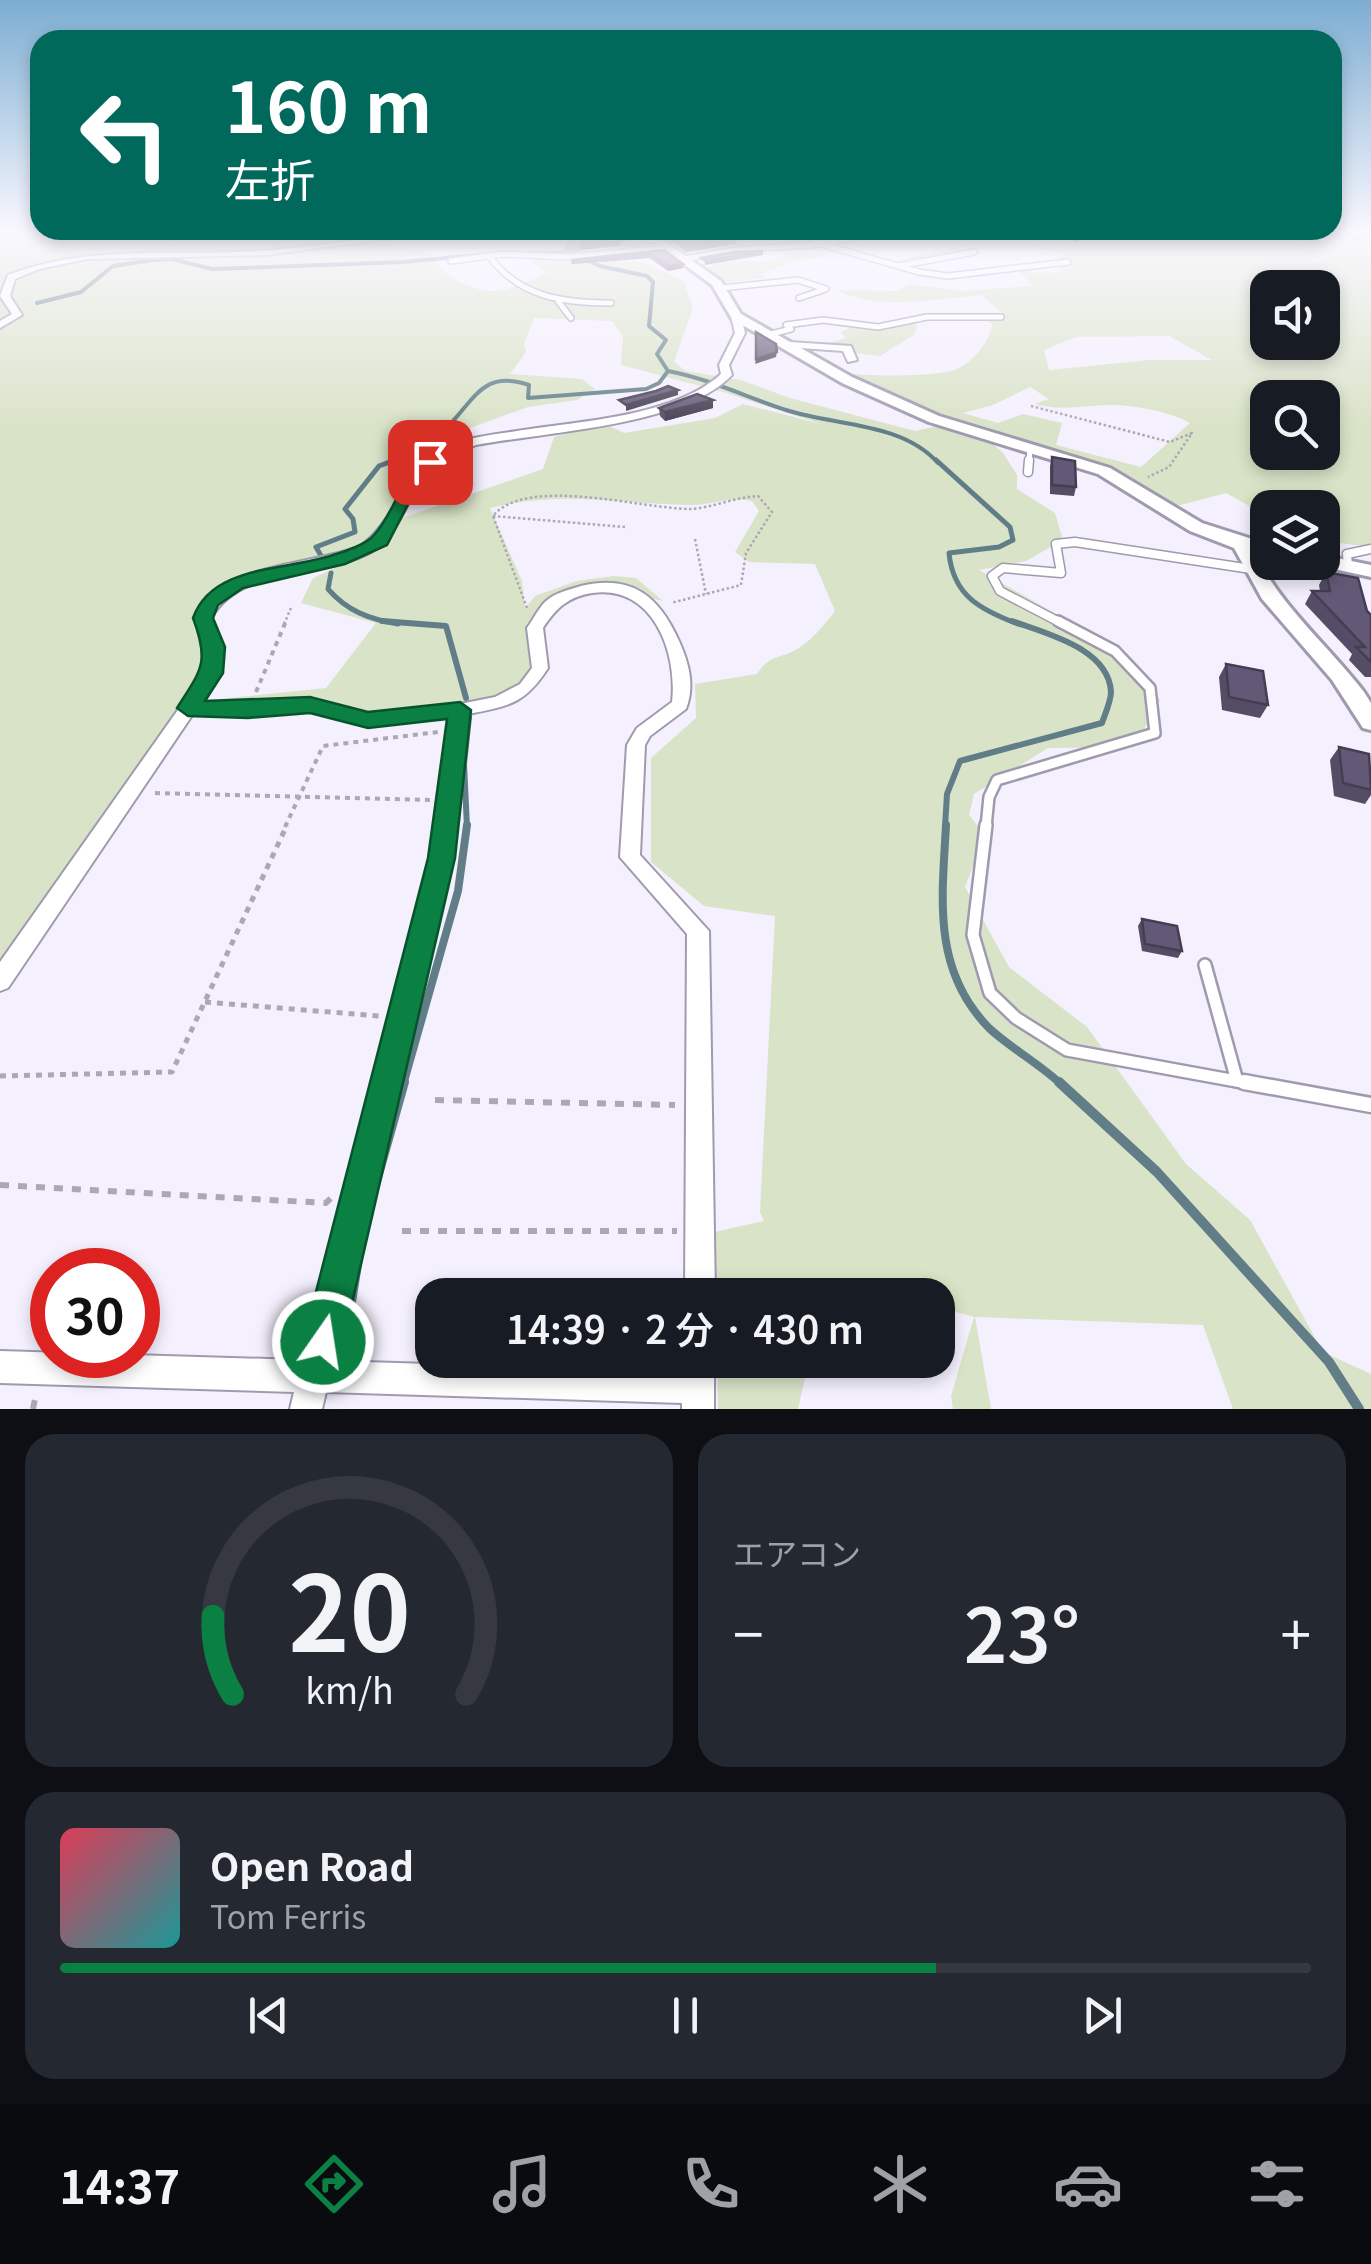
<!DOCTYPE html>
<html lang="ja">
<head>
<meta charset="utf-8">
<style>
	body { margin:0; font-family:Georgia,"Noto Sans JP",serif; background:#242831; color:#f1f3f6; height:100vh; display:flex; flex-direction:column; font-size:38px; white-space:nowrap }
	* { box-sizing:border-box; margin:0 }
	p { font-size:32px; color:#9ea1a6 }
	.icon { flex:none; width:55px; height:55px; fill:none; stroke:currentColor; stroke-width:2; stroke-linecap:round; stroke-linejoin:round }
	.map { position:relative; height:1409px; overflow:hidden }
	.details { display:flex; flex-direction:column; gap:25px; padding:25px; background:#0d0f14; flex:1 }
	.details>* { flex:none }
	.guide { position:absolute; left:30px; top:30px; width:1312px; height:210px; border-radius:30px; box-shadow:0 5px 15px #0003; background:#00695c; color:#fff; overflow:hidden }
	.controls { position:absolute; left:1250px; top:270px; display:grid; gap:20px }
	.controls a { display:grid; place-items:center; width:90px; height:90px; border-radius:20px; background:#171b24; box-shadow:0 5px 15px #0003; font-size:50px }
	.speed { position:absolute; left:30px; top:1248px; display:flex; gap:20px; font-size:50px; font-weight:700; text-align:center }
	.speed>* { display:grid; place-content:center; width:130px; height:130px; border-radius:50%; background:#171b24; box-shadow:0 5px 15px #0003; line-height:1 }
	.speed .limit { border:15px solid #d22; background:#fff; color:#111 }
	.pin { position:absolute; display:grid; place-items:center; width:85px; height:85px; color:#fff; margin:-42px; border-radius:20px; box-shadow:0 5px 15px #0006 }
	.me { position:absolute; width:110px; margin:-55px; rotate:13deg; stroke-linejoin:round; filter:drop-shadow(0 0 8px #0008) }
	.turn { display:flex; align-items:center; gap:35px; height:210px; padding:0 30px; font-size:45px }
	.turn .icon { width:130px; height:130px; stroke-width:2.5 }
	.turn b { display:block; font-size:70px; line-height:85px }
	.big { font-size:75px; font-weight:600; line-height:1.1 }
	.details .widget { flex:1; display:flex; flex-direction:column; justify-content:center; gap:15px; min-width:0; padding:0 35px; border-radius:30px; background:#242831 }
	.details .dial { align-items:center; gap:0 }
	.dial svg { height:260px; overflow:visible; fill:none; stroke:#363941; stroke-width:7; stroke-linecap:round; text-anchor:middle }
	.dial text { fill:#f1f3f6; stroke:none }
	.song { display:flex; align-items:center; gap:30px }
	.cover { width:120px; height:120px; border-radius:15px; background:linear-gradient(135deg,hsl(350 70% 55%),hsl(180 70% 35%)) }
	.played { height:10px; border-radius:5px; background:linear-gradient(90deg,#0b8043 70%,#363941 70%) }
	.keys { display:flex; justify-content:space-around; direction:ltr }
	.heat { display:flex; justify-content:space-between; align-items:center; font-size:55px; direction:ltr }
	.details .tiles { flex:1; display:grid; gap:25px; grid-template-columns:1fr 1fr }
	.widget:last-child { grid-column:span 2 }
	.trip { position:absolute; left:415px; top:1278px; width:540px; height:100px; border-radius:30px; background:#171b24; box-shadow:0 5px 15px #0003; font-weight:600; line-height:100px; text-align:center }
	.menu { display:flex; height:160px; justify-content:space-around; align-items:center; background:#090b0e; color:#9ea1a6 }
	.menu .icon { width:70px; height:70px }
	.menu .current { color:#0b8043 }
	.menu b { font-size:45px; color:#f1f3f6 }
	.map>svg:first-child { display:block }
</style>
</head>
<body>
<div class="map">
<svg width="1371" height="1409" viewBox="0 0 1371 1409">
	<rect width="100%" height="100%" fill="#f4f0fe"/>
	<!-- green -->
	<g fill="#d9e3c7" fill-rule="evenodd">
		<path d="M0,234H424L391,240C403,250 415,246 428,253C436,258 441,271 450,276C493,302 507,290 547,273L532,264L545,243L546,234H586L578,247L589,255L645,263L684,281L693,308L674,362L686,371L741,380L790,398L915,431L938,426L973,433L986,438L1003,453L1017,475V489L1055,513L1063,540L1026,561L979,570L1121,651L1160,700L1134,747L1048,748L974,794L969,815L985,835L965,887L1009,967L1087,1027L1186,1164L1250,1220L1323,1352L1371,1374V1409H1233L1203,1325L975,1317L991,1409H953L951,1396L974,1317L938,1307V1295H890L825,1278L822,1295H713L710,1233L764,1221L760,1212L775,916L704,906L651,862V758L696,718L695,684L757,674C771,653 780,660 799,648C814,638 824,625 835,611L815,564L749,562L735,552L759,511L752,501C729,496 713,505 691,505C617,504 565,490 490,508L522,581L525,609L535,596L577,581L614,576L636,578L663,601L602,587L568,595L535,628L540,668L521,691L455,710L368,720L310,705L192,702L0,981ZM534,318L612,321L623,337L621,365L723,392L821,424L743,404L715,418L624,433L609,426L590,427L554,437L543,469L402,518L383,546L313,578L301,603L376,623L326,688L192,702L213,659L209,602L237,583L381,541L430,463L469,443L467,429L528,407L577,400L595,389L582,379L510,374L526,352L524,344Z"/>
		<path d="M991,234H1357L1371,239V547L1323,541L1322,508H1268L1267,516L1226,493L1177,506L1108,470L929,412L841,373C864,376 941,378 959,368C976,360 987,342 993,326L982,315L1003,314L981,295C935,299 878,311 836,290L897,291L909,284L961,291L1033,286L1015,267L1037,273L1059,272L1060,253L996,237C966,259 933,247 912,269L892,262L968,244L973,238ZM1268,288H1322V342H1268ZM1169,336L1212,360H1148L1049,370L1044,350L1076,337ZM1030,387L1049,399L1035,404C1058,411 1082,406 1106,405C1131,404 1169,411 1190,423L1141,467L1056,445L1062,423L1023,414L998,423L963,413L993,405ZM1268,398H1322V452H1268Z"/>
		<path d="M790,253L830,255L789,263L760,274L765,278L728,282L703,270C726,252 765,271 790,253Z"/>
		<path d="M899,323L917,324L915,334L880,356L854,353L852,348L829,343L846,338L841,332C856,322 881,327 899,323Z"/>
		<path d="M717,1360H809L798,1409H718Z"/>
	</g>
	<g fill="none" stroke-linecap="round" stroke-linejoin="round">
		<!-- stream-far4 -->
		<g stroke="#617d88" stroke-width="4">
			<path d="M507,253H570L600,266L647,276L653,282L649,326L666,340L657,354L668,371C710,379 746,397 786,410C835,426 902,422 938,463"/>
			<path d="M37,303L81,292L113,266L154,260L172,259L212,269L403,262L489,254"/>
			<path d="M388,463L433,447L437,437L453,432V421C478,393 487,371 529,385L528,398L646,389L659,383L668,371"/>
		</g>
		<!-- stream-far3 -->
		<g stroke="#617d88" stroke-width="5">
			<path d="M936,460L1010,527L1013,540L999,547L949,553C953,596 981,610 1018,624"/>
			<path d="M324,561L316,547L355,532L353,519L345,509L379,466L395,460"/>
			<path d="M331,573L328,589C347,611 369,619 398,624"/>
		</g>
		<!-- stream-far2 -->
		<g stroke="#617d88" stroke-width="6">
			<path d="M382,621L446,626L466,698"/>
			<path d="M467,827L464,764L469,717"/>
			<path d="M945,827L947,794L960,761L1102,723C1105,714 1111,701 1111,692C1109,648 1044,633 1012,621"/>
		</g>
		<!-- stream-far1 -->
		<g stroke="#617d88" stroke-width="8">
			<path d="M946,825C942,899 932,970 989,1028C1009,1047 1040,1064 1062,1085"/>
			<path d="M403,1085L458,891L467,825"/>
		</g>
		<!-- stream -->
		<g stroke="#617d88" stroke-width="10">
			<path d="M1059,1082L1157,1172L1329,1362L1359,1409"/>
			<path d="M372,1196L404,1082"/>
			<path d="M341,1364L359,1252"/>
		</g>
		<!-- river -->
		<path fill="#7aa3b0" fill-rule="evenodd" d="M572,234H590L577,257L570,259L561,253Z"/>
		<defs>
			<g id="service-far4">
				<path d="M807,234L821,244L871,234"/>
				<path d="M652,237L670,234"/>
				<path d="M626,243L654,239"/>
				<path d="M489,256C519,297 563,303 611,303"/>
				<path d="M684,259L734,250L821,244L919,272L948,276L1068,262"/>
				<path d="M451,261L502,254L568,257L667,248"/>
				<path d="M898,266L974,252"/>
				<path d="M722,288L798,280L826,289L799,298"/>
				<path d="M558,301L571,318"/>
				<path d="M767,335L791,329L786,325L823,320L878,327L927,317H1001"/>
				<path d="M1029,463L1030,447"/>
			</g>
			<g id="service-far3">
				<path d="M1028,472L1029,460"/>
				<path d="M1348,566L1347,554L1371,549"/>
				<path d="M1063,624L1000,591L992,576L1003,568L1061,573L1056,544L1075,542L1251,569"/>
			</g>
			<path id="service-far2" d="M986,827L989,797L997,780L1155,733L1150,688L1115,651L1058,621"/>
			<g id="service-far1">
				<path d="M986,825L973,935L990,993L1016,1018L1067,1050L1258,1085"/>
				<path d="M1205,965L1237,1081"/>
			</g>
			<path id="service" d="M1244,1082L1371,1105"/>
			<g id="minor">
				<path d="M401,234H421L267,255L87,259L39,269L15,279L10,296L22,315L0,328V321L12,314L0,296L8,275C84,246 159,255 238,252C293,250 347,241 401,234Z"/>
				<path d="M1353,234L1371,236V241L1354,236Z"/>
				<path d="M736,313L741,316L745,333L729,365L732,375C684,426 545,432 476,445C461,451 447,456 435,466C407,490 403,533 371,552C322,580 243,563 211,618C227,660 225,666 201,703L248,704L310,699L368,714L460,704L495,697L520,684L532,668L527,628C533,620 538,609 545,602C554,593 568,590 581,586C632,574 659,596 679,641C689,663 695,686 686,709L650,736L645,745L640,855L709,931L715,1295H685L687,934L620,857L627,745L637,728L672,702C678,653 653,584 592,593C568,597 556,608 543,628L548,668C525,704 509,706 468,714L452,857L333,1361L682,1372V1360H714V1409H682V1403L326,1392L322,1409H290L294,1392L0,1383V1351L302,1360L432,857L450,717L368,726L310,711L248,716L193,714L8,988L0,991V962L204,673L206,647L195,618C199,611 203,603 208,598C241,564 315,563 359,547C396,522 402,472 443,449C465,437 492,435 517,431C579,421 674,417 721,374L719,365L735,333L731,316Z"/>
				<path d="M790,342L851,346L857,360L848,362L843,351L786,347L785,345Z"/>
			</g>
			<g id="tertiary">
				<path d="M643,234H654L721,281L741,314L852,377L939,416L1110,468L1202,523L1268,544V555L1255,553C1281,607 1328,645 1364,692L1371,703V730L1363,728L1332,680L1262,599L1234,548L1190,531L1098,474L929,422L842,383L732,319L712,285Z"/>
				<path d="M1322,555L1371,565V577L1315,565L1314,562H1322Z"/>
			</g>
		</defs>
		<!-- service-far4 casing -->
		<use href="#service-far4" stroke="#a09aaf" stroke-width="8"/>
		<!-- service-far3 casing -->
		<use href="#service-far3" stroke="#a09aaf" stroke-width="11"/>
		<!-- service-far2 casing -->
		<use href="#service-far2" stroke="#a09aaf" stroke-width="14"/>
		<!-- service-far1 casing -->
		<use href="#service-far1" stroke="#a09aaf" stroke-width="16"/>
		<!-- service casing -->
		<use href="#service" stroke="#a09aaf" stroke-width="19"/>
		<!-- minor casing -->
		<use href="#minor" stroke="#a09aaf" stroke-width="4"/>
		<!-- tertiary casing -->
		<use href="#tertiary" stroke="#a09aaf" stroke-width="6"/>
		<!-- path-far3 -->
		<g stroke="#aba8b4" stroke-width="2.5" stroke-dasharray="2.5 2.5" stroke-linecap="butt">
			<path d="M167,240L207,234"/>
			<path d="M1031,406L1170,442L1192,433L1169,467L1148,477"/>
			<path d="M493,516L625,527"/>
			<path d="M695,539L706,594"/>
			<path d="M527,608L493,516C526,475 642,509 690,509C712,508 735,497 758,496L772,512L746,553L741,585L671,603"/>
			<path d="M284,624L291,608"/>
		</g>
		<!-- path-far2 -->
		<g stroke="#aba8b4" stroke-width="4" stroke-dasharray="5 5" stroke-linecap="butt">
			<path d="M256,692L286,621"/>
			<path d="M155,793L430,800"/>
			<path d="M285,827L323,746L438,732"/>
		</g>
		<!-- path-far1 -->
		<g stroke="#aba8b4" stroke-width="5" stroke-dasharray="6 6" stroke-linecap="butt">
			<path d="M205,1002L379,1016"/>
			<path d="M0,1076L172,1072L287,825"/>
		</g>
		<!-- path -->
		<g stroke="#aba8b4" stroke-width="6" stroke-dasharray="9 9" stroke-linecap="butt">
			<path d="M435,1100L675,1105"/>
			<path d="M0,1185L326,1203L331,1198"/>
			<path d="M402,1231H677"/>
			<path d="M33,1409L36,1394"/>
		</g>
		<!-- service-far4 -->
		<use href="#service-far4" stroke="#fff" stroke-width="5"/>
		<!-- service-far3 -->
		<use href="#service-far3" stroke="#fff" stroke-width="8"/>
		<!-- service-far2 -->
		<use href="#service-far2" stroke="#fff" stroke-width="9"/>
		<!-- service-far1 -->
		<use href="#service-far1" stroke="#fff" stroke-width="11"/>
		<!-- service -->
		<use href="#service" stroke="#fff" stroke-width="14"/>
		<!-- minor -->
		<use href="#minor" fill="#fff" fill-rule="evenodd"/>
		<!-- tertiary -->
		<use href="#tertiary" fill="#fff" fill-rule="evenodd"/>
	</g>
	<!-- wall -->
	<g fill="#554d66">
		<path d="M1070,234H1088L1075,243L1069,236Z"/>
		<path d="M670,235L736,244L686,252L670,240Z"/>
		<path d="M664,250L683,268L668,271L649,258L572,264Z"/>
		<path d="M713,400V408L665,421L660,416L659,408Z"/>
		<path d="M1052,457L1076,487L1074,496L1050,494V466Z"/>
		<path d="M1326,572L1371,615V677H1365L1349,660L1352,654L1305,604L1312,591H1320L1319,585Z"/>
		<path d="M1226,664L1268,705L1260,718L1222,710L1219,677Z"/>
		<path d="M1339,747L1371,767V795L1365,804L1334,796L1330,760Z"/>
		<path d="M1142,919L1182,951L1178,958L1142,951L1138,926Z"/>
	</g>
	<!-- shaded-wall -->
	<g fill="#453e53">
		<path d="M623,234H640L623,237Z"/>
		<path d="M1078,234H1088L1075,243Z"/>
		<path d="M737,238L736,244L686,252V247Z"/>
		<path d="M620,242L621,246L580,250V245Z"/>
		<path d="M763,251V255L705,265V261Z"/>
		<path d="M649,253V258L572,264L571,260Z"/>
		<path d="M683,264V268L668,271V266Z"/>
		<path d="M777,352L776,357L755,364L756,359Z"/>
		<path d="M678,390V395L626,411V405Z"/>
		<path d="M713,400V408L665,421V412Z"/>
	</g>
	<!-- building -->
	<g fill="#635977" stroke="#453e53" stroke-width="2.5">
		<path d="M671,234H727L737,238L686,247L670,235Z"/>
		<path d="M586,235L620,236V242L580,245Z"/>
		<path d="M664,250L683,264L668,266L649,253L571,260Z"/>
		<path d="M763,251L705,261L701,258L735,252Z"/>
		<path d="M756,332L776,344L777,352L756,359Z"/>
		<path d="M668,386L678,390L626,405L619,400L656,391Z"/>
		<path d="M697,394L713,400L665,412L659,408Z"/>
		<path d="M1052,457L1075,461L1076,487L1052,485Z"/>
		<path d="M1326,572L1358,578L1367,611L1371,615V662L1356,647H1365L1312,591H1330Z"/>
		<path d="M1226,664L1263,671L1268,705L1229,697Z"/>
		<path d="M1339,747L1369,754L1371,790L1343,783Z"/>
		<path d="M1142,919L1177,926L1182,951L1145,944Z"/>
	</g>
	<!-- sky -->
	<linearGradient id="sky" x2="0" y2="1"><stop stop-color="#7cadd2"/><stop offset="0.54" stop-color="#faf8ff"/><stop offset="1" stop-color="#faf8ff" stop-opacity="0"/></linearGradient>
	<rect width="1371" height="431" fill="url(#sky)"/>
	<!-- route -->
	<path fill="#0b8043" stroke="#07532c" stroke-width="2.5" d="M425,459L439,462L420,481L387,545L345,564L243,588L218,605L213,618L225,647L223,673L205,701L310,697L368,712L460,702L471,710L455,858L343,1342L337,1356L323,1362L309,1356L303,1342L428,858L447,719L368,728L310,713L248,718L188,716L177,708C201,670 210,663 193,618C212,564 287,571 333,555C344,552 367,544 374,535C395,512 397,484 425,459Z"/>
</svg>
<div class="controls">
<a><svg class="icon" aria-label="sound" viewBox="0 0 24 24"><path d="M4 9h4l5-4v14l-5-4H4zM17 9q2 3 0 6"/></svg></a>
<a><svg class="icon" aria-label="search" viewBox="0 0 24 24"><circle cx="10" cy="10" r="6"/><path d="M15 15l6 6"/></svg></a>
<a><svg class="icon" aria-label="layers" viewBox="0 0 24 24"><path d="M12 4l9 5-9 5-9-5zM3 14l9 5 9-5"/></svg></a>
</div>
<div class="speed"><div class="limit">30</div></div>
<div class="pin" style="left:430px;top:462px;background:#d93025"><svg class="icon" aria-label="arrive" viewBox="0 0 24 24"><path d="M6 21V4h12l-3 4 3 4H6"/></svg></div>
<svg class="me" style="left:323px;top:1342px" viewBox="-20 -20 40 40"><circle r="17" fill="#0b8043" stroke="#fff" stroke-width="3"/><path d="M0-11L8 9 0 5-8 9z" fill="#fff"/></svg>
<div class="trip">14:39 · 2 分 · 430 m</div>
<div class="guide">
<div class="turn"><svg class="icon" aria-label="left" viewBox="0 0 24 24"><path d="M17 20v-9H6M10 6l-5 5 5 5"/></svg><div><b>160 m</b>左折</div></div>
</div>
</div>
<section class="details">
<div class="tiles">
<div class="widget dial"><svg viewBox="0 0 100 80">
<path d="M14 69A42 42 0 1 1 86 69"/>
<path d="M14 69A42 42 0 0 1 8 45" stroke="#0b8043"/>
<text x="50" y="56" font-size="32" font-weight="700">20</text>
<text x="50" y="72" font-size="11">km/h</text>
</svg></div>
<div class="widget"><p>エアコン</p>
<div class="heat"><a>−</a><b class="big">23°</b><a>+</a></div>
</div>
<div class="widget">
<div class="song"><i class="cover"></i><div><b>Open Road</b><p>Tom Ferris</p></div></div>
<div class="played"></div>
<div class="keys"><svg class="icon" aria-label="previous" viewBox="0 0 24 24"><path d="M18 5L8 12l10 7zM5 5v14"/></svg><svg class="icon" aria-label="pause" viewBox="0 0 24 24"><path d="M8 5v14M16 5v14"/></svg><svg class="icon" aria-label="next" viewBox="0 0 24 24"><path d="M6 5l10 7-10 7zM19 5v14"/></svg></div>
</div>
</div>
</section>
<nav class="menu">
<b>14:37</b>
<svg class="icon current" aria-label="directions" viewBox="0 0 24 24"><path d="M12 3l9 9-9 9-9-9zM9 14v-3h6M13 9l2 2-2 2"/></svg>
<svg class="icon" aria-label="music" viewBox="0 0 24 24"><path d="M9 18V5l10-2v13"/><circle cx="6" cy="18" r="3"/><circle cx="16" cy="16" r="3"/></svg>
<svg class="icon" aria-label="phone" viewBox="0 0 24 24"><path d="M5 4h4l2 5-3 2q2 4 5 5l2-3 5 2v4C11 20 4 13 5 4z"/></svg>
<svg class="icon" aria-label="climate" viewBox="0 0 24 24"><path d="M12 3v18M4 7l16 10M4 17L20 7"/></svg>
<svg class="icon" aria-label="car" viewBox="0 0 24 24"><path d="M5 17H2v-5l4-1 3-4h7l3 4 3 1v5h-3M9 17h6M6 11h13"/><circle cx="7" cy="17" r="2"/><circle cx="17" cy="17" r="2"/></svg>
<svg class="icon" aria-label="filters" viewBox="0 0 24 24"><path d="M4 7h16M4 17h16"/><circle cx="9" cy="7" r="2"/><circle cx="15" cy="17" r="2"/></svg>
</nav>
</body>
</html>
